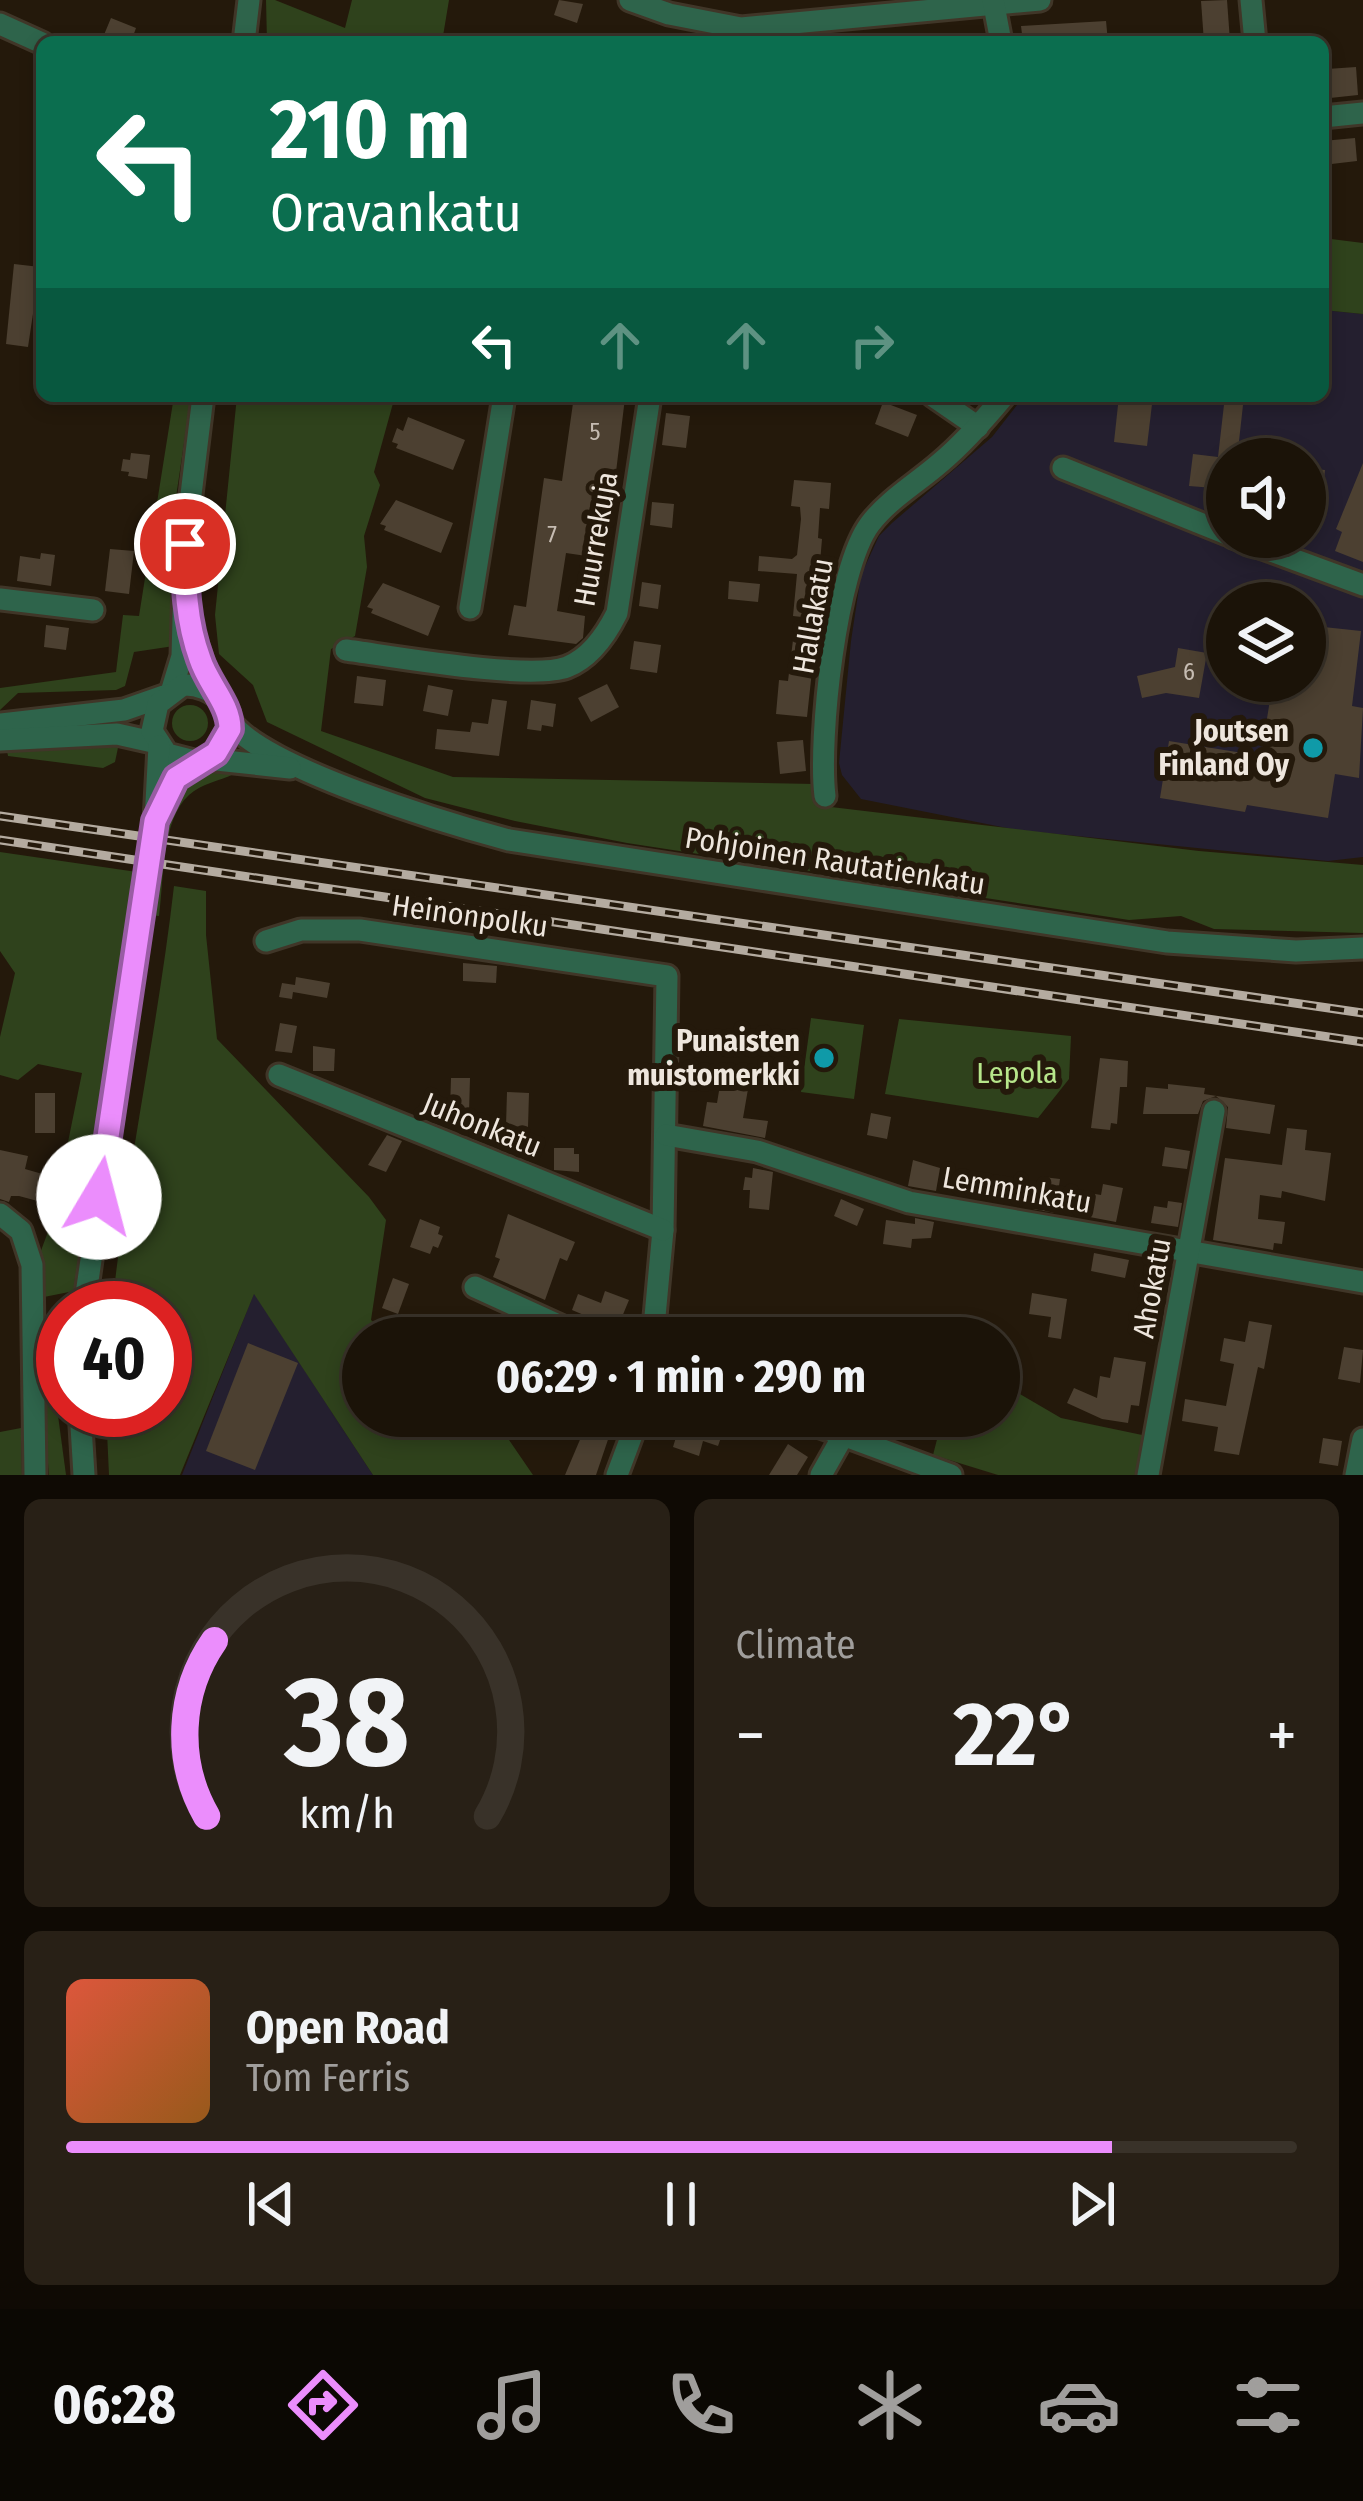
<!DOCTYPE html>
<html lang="en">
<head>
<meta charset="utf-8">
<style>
	body { margin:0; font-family:"Fira Sans Condensed",sans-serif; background:#282016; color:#f1f3f6; height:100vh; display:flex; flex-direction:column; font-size:45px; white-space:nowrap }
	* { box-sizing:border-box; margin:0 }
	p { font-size:39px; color:#a09e9c }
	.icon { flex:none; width:66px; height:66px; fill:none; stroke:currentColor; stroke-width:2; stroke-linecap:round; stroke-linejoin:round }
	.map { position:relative; height:1475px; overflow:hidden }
	.side { display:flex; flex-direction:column; gap:24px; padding:24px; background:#0f0a04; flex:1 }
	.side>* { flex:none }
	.banner { position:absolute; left:36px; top:36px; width:1293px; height:366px; border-radius:18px; box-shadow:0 6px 18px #0003,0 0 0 3px #393229; background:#0b6e4f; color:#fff; overflow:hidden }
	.controls { position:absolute; left:1206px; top:438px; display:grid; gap:24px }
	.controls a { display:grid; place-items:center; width:120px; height:120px; border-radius:50%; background:#1b1308; box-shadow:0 6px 18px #0003,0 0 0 3px #393229; font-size:60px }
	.speed { position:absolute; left:36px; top:1281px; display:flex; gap:24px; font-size:60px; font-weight:700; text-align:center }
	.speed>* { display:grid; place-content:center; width:156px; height:156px; border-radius:50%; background:#1b1308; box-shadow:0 6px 18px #0003,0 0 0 3px #393229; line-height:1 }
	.speed .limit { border:18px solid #d22; background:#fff; color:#111 }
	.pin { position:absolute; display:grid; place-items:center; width:102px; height:102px; color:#fff; margin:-51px; border:6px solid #fff; border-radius:50%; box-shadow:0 3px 12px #0007 }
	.me { position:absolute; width:132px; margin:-66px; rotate:8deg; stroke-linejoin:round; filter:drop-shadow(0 0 9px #0008) }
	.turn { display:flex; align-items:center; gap:42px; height:252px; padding:0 36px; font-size:54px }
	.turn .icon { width:156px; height:156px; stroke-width:2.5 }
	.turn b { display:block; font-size:84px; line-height:102px }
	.lanes { display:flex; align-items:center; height:114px; padding:0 36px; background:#0003; justify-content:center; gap:60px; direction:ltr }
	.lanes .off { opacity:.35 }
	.big { font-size:90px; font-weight:700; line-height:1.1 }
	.side .tile { flex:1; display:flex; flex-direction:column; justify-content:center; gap:18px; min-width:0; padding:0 42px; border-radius:18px; background:#282016 }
	.side .dial { align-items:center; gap:0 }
	.dial svg { height:312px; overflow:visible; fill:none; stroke:#393229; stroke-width:7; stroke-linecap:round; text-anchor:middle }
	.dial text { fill:#f1f3f6; stroke:none }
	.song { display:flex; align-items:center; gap:36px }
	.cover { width:144px; height:144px; border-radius:18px; background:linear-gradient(135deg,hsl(10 70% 55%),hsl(30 70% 35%)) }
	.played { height:12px; border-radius:6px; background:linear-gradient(90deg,#eb8dfc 85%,#393229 85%) }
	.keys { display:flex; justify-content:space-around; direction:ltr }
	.heat { display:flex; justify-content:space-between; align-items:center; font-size:66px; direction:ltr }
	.side .tiles { flex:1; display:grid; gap:24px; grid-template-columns:1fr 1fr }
	.tile:last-child { grid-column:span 2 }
	.trip { position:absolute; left:342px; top:1317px; width:678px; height:120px; border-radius:60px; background:#1b1308; box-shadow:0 6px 18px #0003,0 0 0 3px #393229; font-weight:700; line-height:120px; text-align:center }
	.tab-bar { display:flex; height:192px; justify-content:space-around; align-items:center; background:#0b0803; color:#a09e9c }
	.tab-bar .icon { width:84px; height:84px }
	.tab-bar .on { color:#eb8dfc }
	.tab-bar b { font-size:54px; color:#f1f3f6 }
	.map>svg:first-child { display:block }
</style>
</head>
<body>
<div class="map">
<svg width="1363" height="1475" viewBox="0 0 1363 1475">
	<rect width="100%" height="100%" fill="#24190b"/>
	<!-- commercial -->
	<g fill="#241f2f" fill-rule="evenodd">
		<path d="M1323,310L1363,314V857L1328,861L1017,830L861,799L842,775L839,763L851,641L861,575L879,536L892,523L992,437L1024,396H1323ZM1227,459H1305V537H1227ZM1227,603H1305V681H1227Z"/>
		<path d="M254,1293L373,1475H182Z"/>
	</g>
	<!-- green -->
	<g fill="#2f421c">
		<path d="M266,0H275L345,28L352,0H449L442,42H267Z"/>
		<path d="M1323,238L1363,243V314L1323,310Z"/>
		<path d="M174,396H191L171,531L174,646L134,652L125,686L116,690L18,693L0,710V688L116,672L123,615L139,616Z"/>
		<path d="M237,396H395L374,472L380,485L364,536L367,567L355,636L331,649L321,731L453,777L815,784L817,794L831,807L1199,851L1363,865V933L1214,929L1181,916L1129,920L627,843L515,821L425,798L267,722L253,685L219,654L215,615Z"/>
		<circle cx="190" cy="723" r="18"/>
		<path d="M47,742L119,743L115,762L103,768L8,756L7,751Z"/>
		<path d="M233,768L234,774C219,781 201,784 189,795C161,820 164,881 159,916L149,915C157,854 153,773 233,768Z"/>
		<path d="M0,852L137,872L79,1290L44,1297L39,1256L52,1221L82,1073L38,1064L18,1080L0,1075V1037L15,973L0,951Z"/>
		<path d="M174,886L206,891V935L217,1039L369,1197L386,1220L371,1320L391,1338H363V1416H483L507,1437L533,1475H373L254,1294L180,1475H109L106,1410H165V1308H112C127,1166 158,1027 174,886Z"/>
		<path d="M811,1018L864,1025L854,1099L801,1092Z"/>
		<path d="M899,1019L1071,1036L1069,1079L1038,1118L885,1094Z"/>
		<path d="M999,1382L1061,1418L1147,1436L1139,1475H998L933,1455L943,1416H999Z"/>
		<path d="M42,1393H55L66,1475H49Z"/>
		<path d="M21,1428L22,1475H0V1432Z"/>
	</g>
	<!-- building -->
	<g fill="#4c4031">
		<path d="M559,0L583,4L577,23L554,15Z"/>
		<path d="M1227,0L1230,41L1204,42L1201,1Z"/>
		<path d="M111,18L136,28L131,42H101Z"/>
		<path d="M1106,21L1108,42H1023L1021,26Z"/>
		<path d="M1356,67L1358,95L1330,98L1327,69Z"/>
		<path d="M1355,138L1357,161L1323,165V141Z"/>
		<path d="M14,264L40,267L28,347L6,344Z"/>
		<path d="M574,396L625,398L616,472L609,471L601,531L611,533L607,559L566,553L557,611L585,616L583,638L576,644L508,635L514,605L526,607L544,478L562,481Z"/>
		<path d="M1119,396H1153L1147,446L1114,442Z"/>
		<path d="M1225,396H1244L1237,459H1227V507L1212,505L1214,488L1189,486L1193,454L1218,457Z"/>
		<path d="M883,402L917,415L908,437L875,424Z"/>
		<path d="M666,413L690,416L686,448L662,445Z"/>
		<path d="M408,417L465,440L453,470L396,448L398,444L392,442L397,428L403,431Z"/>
		<path d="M131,453L150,455L147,479L128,476L129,472L121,471L123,459L130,460Z"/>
		<path d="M1363,463V562L1335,551L1342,532L1336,529Z"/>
		<path d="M1305,468L1325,470L1320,519L1305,517Z"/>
		<path d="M794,480L831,483L829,509L820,508L818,538L822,539L818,587H824L820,619L793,616L797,574L758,571L759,556L792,559L797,555L801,519L800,507L791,506Z"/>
		<path d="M396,500L453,523L441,553L384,530L386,526L380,524Z"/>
		<path d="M652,502L674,504L672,528L650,525Z"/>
		<path d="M110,549L134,551L129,594L105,591Z"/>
		<path d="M41,553L55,555L51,586L17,581L20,556L40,559Z"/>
		<path d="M729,581L760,584L758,602L728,599Z"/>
		<path d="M642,582L661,585L658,609L639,606Z"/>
		<path d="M383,583L440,606L428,636L371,613L373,609L367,607Z"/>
		<path d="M46,625L69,628L66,650L44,647Z"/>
		<path d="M1305,625L1361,631L1352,706L1363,708L1359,778L1335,774L1328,818L1247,805L1245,812L1160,798L1169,741L1261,756L1273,681H1305Z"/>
		<path d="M793,640L815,643L807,717L776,714L779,680L788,681Z"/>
		<path d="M634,641L661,645L657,673L630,669Z"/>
		<path d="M1178,648L1207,653L1199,698L1166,693L1142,698L1137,676L1175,667Z"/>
		<path d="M357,676L386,680L383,706L354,703Z"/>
		<path d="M607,684L619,707L591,722L578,698Z"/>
		<path d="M428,685L453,690L448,716L423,711Z"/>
		<path d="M492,699L507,701L499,756L435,749L437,729L470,732L472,722L488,724Z"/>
		<path d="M531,700L556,704L553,727L542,725L541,731L527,729Z"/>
		<path d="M803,740L806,771L780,774L777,742Z"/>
		<path d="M463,963L497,966L496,983L463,981Z"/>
		<path d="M296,977L330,983L327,998L293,992L292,999L279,997L282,983L295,985Z"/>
		<path d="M280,1023L297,1026L292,1053L275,1051Z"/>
		<path d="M313,1046L335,1049L334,1071H313Z"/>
		<path d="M1100,1058L1128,1061L1127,1087H1120L1117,1124L1111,1123L1110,1130L1091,1128Z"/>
		<path d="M451,1078H470L469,1113L450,1112Z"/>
		<path d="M1168,1084L1205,1088L1204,1094L1275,1105L1270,1134L1226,1128L1228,1107L1216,1096L1203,1101L1198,1114H1143L1146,1087L1168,1089Z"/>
		<path d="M720,1085L748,1089L743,1118L768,1121L765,1138L703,1126L707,1102L717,1103Z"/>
		<path d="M507,1092L529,1093L528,1127L506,1126Z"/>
		<rect x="35" y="1093" width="20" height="40"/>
		<path d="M871,1113L891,1117L887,1139L867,1135Z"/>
		<path d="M1287,1128L1307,1130L1305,1150L1331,1153L1325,1201L1282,1191L1281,1198L1260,1195L1258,1219L1285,1222L1282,1244L1274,1243L1273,1250L1213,1240L1225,1158L1282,1165Z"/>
		<path d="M387,1135L402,1141L386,1172L368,1165Z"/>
		<path d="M1165,1147L1190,1151L1187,1169L1162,1166Z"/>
		<path d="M554,1148H574V1154H579V1172L554,1170Z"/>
		<path d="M0,1150L28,1156L25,1169L53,1177L45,1203L19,1196H11L9,1202L0,1199Z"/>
		<path d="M913,1160L940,1168L936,1191L908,1186Z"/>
		<path d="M753,1168L773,1172L769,1210L749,1208L750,1190H743L745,1177L752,1178Z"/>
		<path d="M1043,1177L1060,1179L1055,1213L1033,1209Z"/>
		<path d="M1103,1184L1123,1188L1116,1222L1079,1215L1083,1192L1101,1195Z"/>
		<path d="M841,1199L864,1209L857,1226L834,1216Z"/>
		<path d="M1168,1201L1182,1203L1178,1227L1151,1223L1154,1206L1167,1208Z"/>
		<path d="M508,1214L575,1242L567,1261L560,1258L545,1300L493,1277L500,1259L495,1257Z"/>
		<path d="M915,1218L934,1222L931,1238L912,1239L911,1248L883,1244L886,1220L915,1224Z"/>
		<path d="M420,1219L440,1227L438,1234L443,1236L438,1248L433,1246L430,1254L410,1247Z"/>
		<path d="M1094,1253L1129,1260L1125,1278L1091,1271Z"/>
		<path d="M393,1278L409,1284L398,1314L382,1308Z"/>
		<path d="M605,1291L629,1300L617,1329L572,1310L578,1294L601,1303Z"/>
		<path d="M1032,1293L1067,1299L1061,1339L1048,1337L1051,1317L1029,1314Z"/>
		<path d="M1249,1321L1272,1325L1264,1369L1258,1367L1239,1455L1214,1451L1218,1427L1182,1421L1185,1399L1226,1406L1234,1364L1220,1361L1224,1338L1245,1342Z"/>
		<path d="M248,1343L298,1363L255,1470L206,1451Z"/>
		<path d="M1344,1347L1363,1350L1360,1383L1338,1379Z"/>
		<path d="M1114,1357L1146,1362L1139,1406L1131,1405L1128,1423L1102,1419L1067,1403L1074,1388L1097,1398L1100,1376L1110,1378Z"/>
		<path d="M590,1416H616L596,1475H565Z"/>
		<path d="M670,1416H707L726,1423L718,1446L703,1441L699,1456L673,1447L677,1434L665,1430Z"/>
		<path d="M1323,1438L1342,1441L1338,1466L1319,1463Z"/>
		<path d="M788,1444L808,1457L797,1475H769Z"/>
	</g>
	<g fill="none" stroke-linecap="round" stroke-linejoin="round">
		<defs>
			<g id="minor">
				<path d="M630,0L669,14L741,28L1040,0"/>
				<path d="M993,0L1001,42"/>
				<path d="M1251,0L1255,42"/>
				<path d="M0,24L42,43"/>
				<path d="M244,42L249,0"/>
				<path d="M1323,117L1363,113"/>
				<path d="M933,396L978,427"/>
				<path d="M1063,468L1227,534"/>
				<path d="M1233,537L1363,585"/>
				<path d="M0,599L93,610"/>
				<path d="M470,608L504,396"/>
				<path d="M190,624L212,691"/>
				<path d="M346,650C391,656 530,681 567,667C590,658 606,635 617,613L650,396"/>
				<path d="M172,689L182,656L185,544L203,396"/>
				<path d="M230,721C262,768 449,824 509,840L1167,942L1296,951L1363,948"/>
				<path d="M0,724L124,710L164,696"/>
				<path d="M0,740L117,734L157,743"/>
				<path d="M207,759L290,768"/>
				<path d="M825,796C818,739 836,569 870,524C888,500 917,483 940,463C964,443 984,420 1004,396"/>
				<path d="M160,810C166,795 172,779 185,769C199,759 216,758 225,742C242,710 214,684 183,685L158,704L152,731L167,754L198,762"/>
				<path d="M266,941L301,930H360L667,976L663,1230L653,1338"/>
				<path d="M279,1075L663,1230"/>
				<path d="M666,1135L757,1151L909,1202L1363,1282"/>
				<path d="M0,1214L21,1231L32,1265L35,1475"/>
				<path d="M475,1287L587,1338"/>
				<path d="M84,1308L155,821L159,746"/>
				<path d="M80,1410L84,1475"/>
				<path d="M791,1416L951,1475"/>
				<path d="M617,1475L639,1416"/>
				<path d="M821,1475L843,1436"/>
				<path d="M1148,1475L1214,1111"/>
				<path d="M1356,1475L1363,1439"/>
			</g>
		</defs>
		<!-- minor casing -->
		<use href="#minor" stroke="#403628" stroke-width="27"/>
		<!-- minor -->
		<use href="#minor" stroke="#2e644b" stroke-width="21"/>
		<defs>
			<g id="rail">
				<path d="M0,816L1363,1013"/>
				<path d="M0,840L1363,1042"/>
			</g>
		</defs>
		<!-- rail casing -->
		<use href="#rail" stroke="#b4aba0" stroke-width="9"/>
		<!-- rail -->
		<use href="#rail" stroke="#24190b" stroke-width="4.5" stroke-dasharray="14" stroke-linecap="butt"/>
	</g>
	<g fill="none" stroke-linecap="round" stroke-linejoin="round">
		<defs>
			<path id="route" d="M99,1197L155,821L176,778L216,753L230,729C230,704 208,684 200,659C186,621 185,584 185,544"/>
		</defs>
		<!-- route casing -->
		<use href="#route" stroke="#995ca4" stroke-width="30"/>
		<!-- route -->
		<use href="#route" stroke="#eb8dfc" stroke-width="21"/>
	</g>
	<!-- markers -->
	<g fill="#0f9aa8" stroke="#24190b" stroke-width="4.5">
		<circle cx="1313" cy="748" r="12"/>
		<circle cx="824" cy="1058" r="12"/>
	</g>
	<g text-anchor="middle" stroke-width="12" stroke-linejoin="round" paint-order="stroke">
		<!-- number labels -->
		<g font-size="24" fill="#c6bcb2">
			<text x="595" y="440">5</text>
			<text x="552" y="543">7</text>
			<text x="1189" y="680">6</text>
		</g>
		<!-- street labels -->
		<g font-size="30" fill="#eee6dd" stroke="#24190b">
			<text transform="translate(596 539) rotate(-80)" y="10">Huurrekuja</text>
			<text transform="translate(813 616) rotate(-80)" y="10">Hallakatu</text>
			<text transform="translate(835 861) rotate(9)" y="10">Pohjoinen Rautatienkatu</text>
			<text transform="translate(470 916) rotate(8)" y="10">Heinonpolku</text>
			<text transform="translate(482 1125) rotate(22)" y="10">Juhonkatu</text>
			<text transform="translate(1017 1190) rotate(10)" y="10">Lemminkatu</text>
			<text transform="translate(1152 1288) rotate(-80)" y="10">Ahokatu</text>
		</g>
		<!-- poi labels -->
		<g font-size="30" font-weight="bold" fill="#eee6dd" stroke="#24190b" text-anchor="end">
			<text x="1289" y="741">Joutsen<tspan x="1289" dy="34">Finland Oy</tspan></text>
			<text x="800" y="1051">Punaisten<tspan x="800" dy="34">muistomerkki</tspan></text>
		</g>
		<!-- park labels -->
		<g font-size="30" fill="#b7e68b" stroke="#24190b">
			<text x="1017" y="1083">Lepola</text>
		</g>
	</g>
</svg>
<div class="controls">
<a><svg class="icon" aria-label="sound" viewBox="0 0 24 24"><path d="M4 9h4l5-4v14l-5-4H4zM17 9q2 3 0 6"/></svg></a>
<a><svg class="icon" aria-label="layers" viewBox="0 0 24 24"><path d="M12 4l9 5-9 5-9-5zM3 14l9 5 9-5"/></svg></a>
</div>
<div class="speed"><div class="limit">40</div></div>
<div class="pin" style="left:185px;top:544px;background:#d93025"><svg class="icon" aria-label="arrive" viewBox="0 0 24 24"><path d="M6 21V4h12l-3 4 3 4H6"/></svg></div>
<svg class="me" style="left:99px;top:1197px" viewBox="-20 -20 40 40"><circle r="19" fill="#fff"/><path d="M0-13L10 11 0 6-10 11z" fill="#eb8dfc"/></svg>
<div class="trip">06:29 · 1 min · 290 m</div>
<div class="banner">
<div class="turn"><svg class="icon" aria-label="left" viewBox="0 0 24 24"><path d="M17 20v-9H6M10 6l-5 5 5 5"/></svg><div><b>210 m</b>Oravankatu</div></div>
<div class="lanes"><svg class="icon" aria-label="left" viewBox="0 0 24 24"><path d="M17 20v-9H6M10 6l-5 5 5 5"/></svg><svg class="icon off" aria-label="ahead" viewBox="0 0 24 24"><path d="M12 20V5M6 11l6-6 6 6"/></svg><svg class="icon off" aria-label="ahead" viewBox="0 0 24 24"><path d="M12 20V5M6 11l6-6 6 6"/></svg><svg class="icon off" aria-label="right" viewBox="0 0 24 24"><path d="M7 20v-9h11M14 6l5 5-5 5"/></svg></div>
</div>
</div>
<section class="side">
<div class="tiles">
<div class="tile dial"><svg viewBox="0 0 100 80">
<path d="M14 69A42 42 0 1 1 86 69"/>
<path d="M14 69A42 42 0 0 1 16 24" stroke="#eb8dfc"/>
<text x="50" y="56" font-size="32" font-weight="700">38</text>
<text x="50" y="72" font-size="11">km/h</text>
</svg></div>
<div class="tile"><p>Climate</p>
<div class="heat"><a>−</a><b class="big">22°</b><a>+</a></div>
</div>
<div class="tile">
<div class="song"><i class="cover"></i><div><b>Open Road</b><p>Tom Ferris</p></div></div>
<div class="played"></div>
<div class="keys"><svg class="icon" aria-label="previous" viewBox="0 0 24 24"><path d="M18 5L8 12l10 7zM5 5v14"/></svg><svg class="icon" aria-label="pause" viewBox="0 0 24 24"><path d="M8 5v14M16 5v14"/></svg><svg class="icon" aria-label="next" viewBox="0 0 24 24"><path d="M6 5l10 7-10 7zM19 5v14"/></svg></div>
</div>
</div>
</section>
<nav class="tab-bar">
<b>06:28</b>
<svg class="icon on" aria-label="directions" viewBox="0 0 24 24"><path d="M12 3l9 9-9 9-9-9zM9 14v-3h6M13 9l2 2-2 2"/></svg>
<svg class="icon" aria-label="music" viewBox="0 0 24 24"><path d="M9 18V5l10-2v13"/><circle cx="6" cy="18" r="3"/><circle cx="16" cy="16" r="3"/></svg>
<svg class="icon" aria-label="phone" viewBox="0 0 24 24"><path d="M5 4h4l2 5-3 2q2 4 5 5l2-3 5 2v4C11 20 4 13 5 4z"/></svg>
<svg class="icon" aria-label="climate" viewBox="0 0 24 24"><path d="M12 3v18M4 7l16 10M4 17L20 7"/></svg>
<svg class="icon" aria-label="car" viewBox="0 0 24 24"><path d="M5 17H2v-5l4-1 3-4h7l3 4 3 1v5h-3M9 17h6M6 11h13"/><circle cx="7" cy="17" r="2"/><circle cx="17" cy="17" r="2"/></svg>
<svg class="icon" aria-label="filters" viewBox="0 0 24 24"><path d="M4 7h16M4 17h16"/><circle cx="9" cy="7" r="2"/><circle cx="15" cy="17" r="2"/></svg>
</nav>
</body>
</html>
